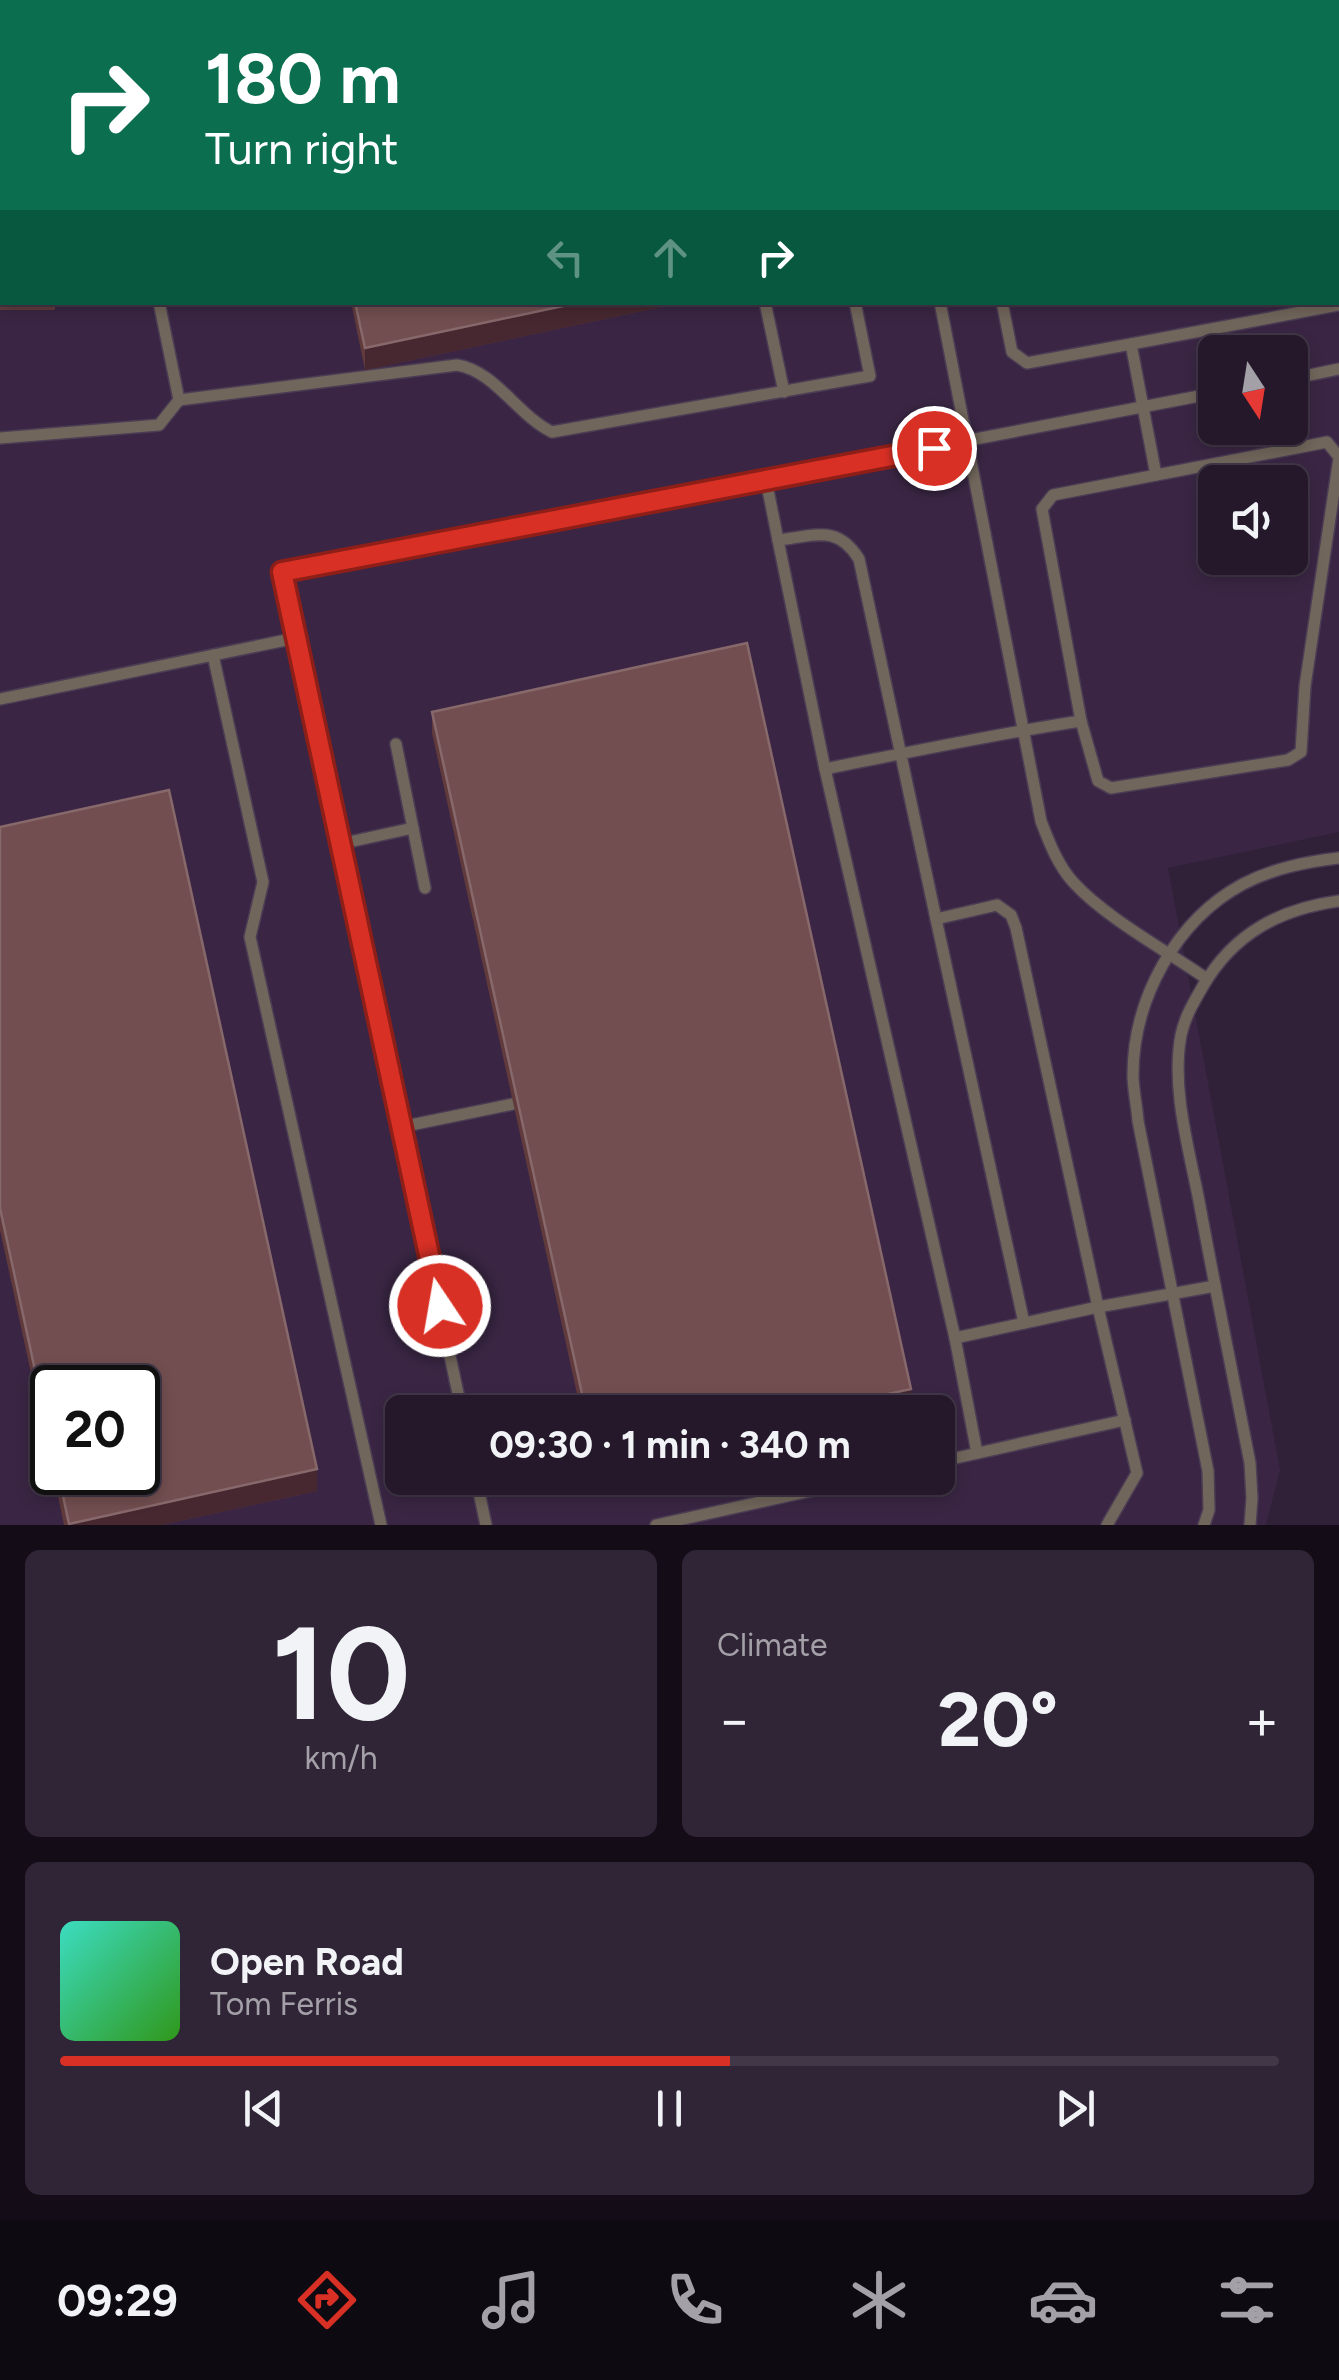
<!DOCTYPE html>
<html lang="en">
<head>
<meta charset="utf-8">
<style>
	body { margin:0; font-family:Figtree,sans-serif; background:#302536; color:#f1f3f6; height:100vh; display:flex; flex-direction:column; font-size:38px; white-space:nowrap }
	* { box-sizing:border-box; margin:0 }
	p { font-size:32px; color:#a3a0a8 }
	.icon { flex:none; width:55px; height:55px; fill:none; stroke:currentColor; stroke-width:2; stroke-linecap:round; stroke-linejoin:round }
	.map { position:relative; height:1525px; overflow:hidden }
	.side { display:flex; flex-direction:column; gap:25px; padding:25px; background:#140d17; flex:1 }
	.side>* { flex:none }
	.hud { position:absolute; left:0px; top:0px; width:1340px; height:305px; box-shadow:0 5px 15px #0003,0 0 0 2px #413747; background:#0b6e4f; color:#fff; overflow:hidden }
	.needle { width:65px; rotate:168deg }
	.tools { position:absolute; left:1198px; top:335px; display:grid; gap:20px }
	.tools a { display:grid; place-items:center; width:110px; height:110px; border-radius:15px; background:#24182a; box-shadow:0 5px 15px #0003,0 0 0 2px #413747; font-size:50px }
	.speed { position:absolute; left:30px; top:1365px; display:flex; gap:20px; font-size:50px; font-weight:700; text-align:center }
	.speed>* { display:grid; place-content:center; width:130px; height:130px; border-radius:50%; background:#24182a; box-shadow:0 5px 15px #0003,0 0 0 2px #413747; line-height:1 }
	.speed .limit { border:5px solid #111; border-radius:15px; background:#fff; color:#111 }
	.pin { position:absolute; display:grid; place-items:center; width:85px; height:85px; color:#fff; margin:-42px; border:5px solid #fff; border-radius:50%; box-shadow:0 2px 10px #0007 }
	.me { position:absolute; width:110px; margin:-55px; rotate:348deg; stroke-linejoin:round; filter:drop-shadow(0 0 8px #0008) }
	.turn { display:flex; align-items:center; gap:35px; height:210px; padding:0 40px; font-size:45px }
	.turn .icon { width:130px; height:130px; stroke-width:2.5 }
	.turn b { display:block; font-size:70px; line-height:85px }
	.lanes { display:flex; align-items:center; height:95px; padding:0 40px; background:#0003; justify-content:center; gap:50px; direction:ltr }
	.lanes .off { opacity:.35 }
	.big { font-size:75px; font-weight:700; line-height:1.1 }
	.side .widget { flex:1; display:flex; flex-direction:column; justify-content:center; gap:15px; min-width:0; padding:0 35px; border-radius:15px; background:#302536 }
	.side .dial { align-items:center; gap:0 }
	.dial b { font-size:130px; line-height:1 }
	.song { display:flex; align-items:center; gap:30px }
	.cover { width:120px; height:120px; border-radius:15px; background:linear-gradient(135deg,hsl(170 70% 55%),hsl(110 70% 35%)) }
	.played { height:10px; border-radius:5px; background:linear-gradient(90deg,#d93025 55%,#413747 55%) }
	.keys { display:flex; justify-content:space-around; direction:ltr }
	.heat { display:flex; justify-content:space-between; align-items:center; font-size:55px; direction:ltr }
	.side .tiles { flex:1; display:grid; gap:25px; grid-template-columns:1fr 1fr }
	.widget:last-child { grid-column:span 2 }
	.trip { position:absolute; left:385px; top:1395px; width:570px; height:100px; border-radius:15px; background:#24182a; box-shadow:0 5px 15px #0003,0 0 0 2px #413747; font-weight:700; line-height:100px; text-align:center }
	.tabs { display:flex; height:160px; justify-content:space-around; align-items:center; background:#0e0a11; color:#a3a0a8 }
	.tabs .icon { width:70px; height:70px }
	.tabs .active { color:#d93025 }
	.tabs b { font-size:45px; color:#f1f3f6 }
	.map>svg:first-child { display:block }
</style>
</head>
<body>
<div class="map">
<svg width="1339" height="1525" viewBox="0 0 1339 1525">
	<rect width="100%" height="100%" fill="#302038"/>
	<!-- built -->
	<path fill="#3a2644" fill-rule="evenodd" d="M33,0H1339V832L1168,868L1280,1470L1266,1525H0V6H2V302H1338V2H20ZM1215,352H1290V428H1215ZM1215,482H1290V558H1215ZM52,1388H138V1472H52ZM402,1412H938V1478H402Z"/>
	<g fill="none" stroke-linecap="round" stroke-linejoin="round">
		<defs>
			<g id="service">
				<path d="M68,0V2"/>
				<path d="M703,0V2"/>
				<path d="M796,0L797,2"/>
				<path d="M880,0L881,2"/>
				<path d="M0,110H2"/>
				<path d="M1338,147H1339"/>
				<path d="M1338,223H1339"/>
				<path d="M765,302L784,392"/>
				<path d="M940,302L1041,821C1049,842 1058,866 1074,883C1106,918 1167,951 1207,979"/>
				<path d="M1002,302L1012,352L1027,363L1131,344"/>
				<path d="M1290,379L1339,369"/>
				<path d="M179,400L457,365C495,371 517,415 552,432L870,376L855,302"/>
				<path d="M0,438L159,425L179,400L159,302"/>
				<path d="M1339,457L1327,442L1053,495L1042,509L1081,721L1098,781L1111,788L1288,760L1301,752L1305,686L1339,458"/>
				<path d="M1156,475L1131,344L1339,305"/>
				<path d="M766,480L778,540C815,536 837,524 859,559L936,919L997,905L1011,915L1016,928L1098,1307L955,1338L825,769C910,752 995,734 1081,721"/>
				<path d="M778,540L825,769"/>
				<path d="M213,655L263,882L250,937L381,1525"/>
				<path d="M0,699L296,638"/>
				<path d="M396,744L425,888"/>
				<path d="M340,844L413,828"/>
				<path d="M936,919L1024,1323"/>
				<path d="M401,1127L513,1104"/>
				<path d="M955,1338L977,1453"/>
				<path d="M462,1412L282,572L1215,393"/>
				<path d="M938,1462L1125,1420"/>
				<path d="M476,1478L486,1525"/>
				<path d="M656,1525L869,1478"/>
				<path d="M1107,1525L1137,1473L1098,1307L1215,1286"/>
				<path d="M1204,1525L1209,1510L1208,1471L1138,1121C1137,1106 1133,1090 1133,1075C1133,999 1176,920 1243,884C1274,868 1306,862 1339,858"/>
				<path d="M1250,1525L1252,1498L1250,1463C1233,1376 1215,1288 1199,1201C1189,1149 1171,1088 1181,1035C1185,1016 1194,1002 1203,986C1234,933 1280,909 1339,901"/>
			</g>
		</defs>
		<!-- service casing -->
		<use href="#service" stroke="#4c3d54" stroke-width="14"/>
		<!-- service -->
		<use href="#service" stroke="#71665b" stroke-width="11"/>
	</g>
	<!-- wall -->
	<g fill="#613b3c">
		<path d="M0,166H2V302H55V310H0Z"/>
		<path d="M351,302H685L365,370Z"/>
		<path d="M432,712L911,1410L901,1412H581L432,733Z"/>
		<path d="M0,827L317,1491L161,1525H64L53,1472H138L52,1388V1470L0,1230Z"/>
	</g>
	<!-- shaded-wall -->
	<g fill="#472831">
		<path d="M582,302H685L365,370V348Z"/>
		<path d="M911,1389V1410L901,1412H803Z"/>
		<path d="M317,1469V1491L161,1525H69V1524Z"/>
	</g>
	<!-- building -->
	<g fill="#724e50" stroke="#87686b" stroke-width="2.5">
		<path d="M380,0H633V2H368Z"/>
		<rect x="0" y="166" width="2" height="122"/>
		<path d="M355,302H582L365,348Z"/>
		<path d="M747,643L911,1389L803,1412H586L432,712Z"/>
		<path d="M169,790L317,1469L69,1524L58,1472H138V1388H52V1449L0,1208V827Z"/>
	</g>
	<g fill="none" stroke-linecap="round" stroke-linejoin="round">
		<defs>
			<path id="route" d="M440,1306L282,572L934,448"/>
		</defs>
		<!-- route casing -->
		<use href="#route" stroke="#8d1f18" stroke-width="25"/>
		<!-- route -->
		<use href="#route" stroke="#d93025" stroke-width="18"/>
	</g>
</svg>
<div class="tools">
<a><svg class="needle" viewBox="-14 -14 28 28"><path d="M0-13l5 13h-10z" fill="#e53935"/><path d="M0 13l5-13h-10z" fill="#a3a0a8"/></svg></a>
<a><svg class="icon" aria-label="sound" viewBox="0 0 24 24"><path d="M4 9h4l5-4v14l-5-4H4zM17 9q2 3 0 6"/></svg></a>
</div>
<div class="speed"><div class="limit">20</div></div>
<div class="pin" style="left:934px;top:448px;background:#d93025"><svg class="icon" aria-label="arrive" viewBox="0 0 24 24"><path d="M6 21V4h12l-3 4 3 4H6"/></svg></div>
<svg class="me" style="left:440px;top:1306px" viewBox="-20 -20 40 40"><circle r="17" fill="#d93025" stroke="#fff" stroke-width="3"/><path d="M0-11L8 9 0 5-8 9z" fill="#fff"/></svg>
<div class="trip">09:30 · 1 min · 340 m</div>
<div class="hud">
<div class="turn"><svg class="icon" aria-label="right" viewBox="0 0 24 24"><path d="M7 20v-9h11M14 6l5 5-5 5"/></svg><div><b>180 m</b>Turn right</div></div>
<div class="lanes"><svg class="icon off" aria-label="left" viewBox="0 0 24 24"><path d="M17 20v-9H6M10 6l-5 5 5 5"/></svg><svg class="icon off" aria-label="ahead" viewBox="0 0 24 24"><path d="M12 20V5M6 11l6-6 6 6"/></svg><svg class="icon" aria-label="right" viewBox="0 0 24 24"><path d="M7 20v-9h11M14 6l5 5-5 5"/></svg></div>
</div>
</div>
<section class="side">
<div class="tiles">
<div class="widget dial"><b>10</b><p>km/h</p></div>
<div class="widget"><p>Climate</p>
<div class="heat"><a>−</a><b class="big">20°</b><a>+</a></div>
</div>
<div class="widget">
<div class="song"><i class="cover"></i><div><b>Open Road</b><p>Tom Ferris</p></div></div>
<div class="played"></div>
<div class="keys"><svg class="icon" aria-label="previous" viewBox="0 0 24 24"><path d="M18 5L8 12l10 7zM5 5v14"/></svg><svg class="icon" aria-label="pause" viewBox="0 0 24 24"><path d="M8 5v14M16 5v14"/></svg><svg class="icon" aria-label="next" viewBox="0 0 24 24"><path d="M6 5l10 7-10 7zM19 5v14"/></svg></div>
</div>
</div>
</section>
<nav class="tabs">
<b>09:29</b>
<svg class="icon active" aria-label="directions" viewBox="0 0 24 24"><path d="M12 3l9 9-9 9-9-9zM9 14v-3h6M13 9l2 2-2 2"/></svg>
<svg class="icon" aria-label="music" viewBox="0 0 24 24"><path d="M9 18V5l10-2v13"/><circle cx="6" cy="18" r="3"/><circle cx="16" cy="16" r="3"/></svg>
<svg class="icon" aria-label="phone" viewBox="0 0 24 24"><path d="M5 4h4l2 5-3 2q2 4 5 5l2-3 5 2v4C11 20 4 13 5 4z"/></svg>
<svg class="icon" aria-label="climate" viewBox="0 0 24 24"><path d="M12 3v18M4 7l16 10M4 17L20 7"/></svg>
<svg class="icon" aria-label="car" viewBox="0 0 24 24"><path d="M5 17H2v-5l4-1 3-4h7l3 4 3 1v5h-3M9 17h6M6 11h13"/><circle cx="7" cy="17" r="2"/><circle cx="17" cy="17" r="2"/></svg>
<svg class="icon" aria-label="filters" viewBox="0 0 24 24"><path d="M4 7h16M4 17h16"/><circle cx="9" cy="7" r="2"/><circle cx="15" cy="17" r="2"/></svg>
</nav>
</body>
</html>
